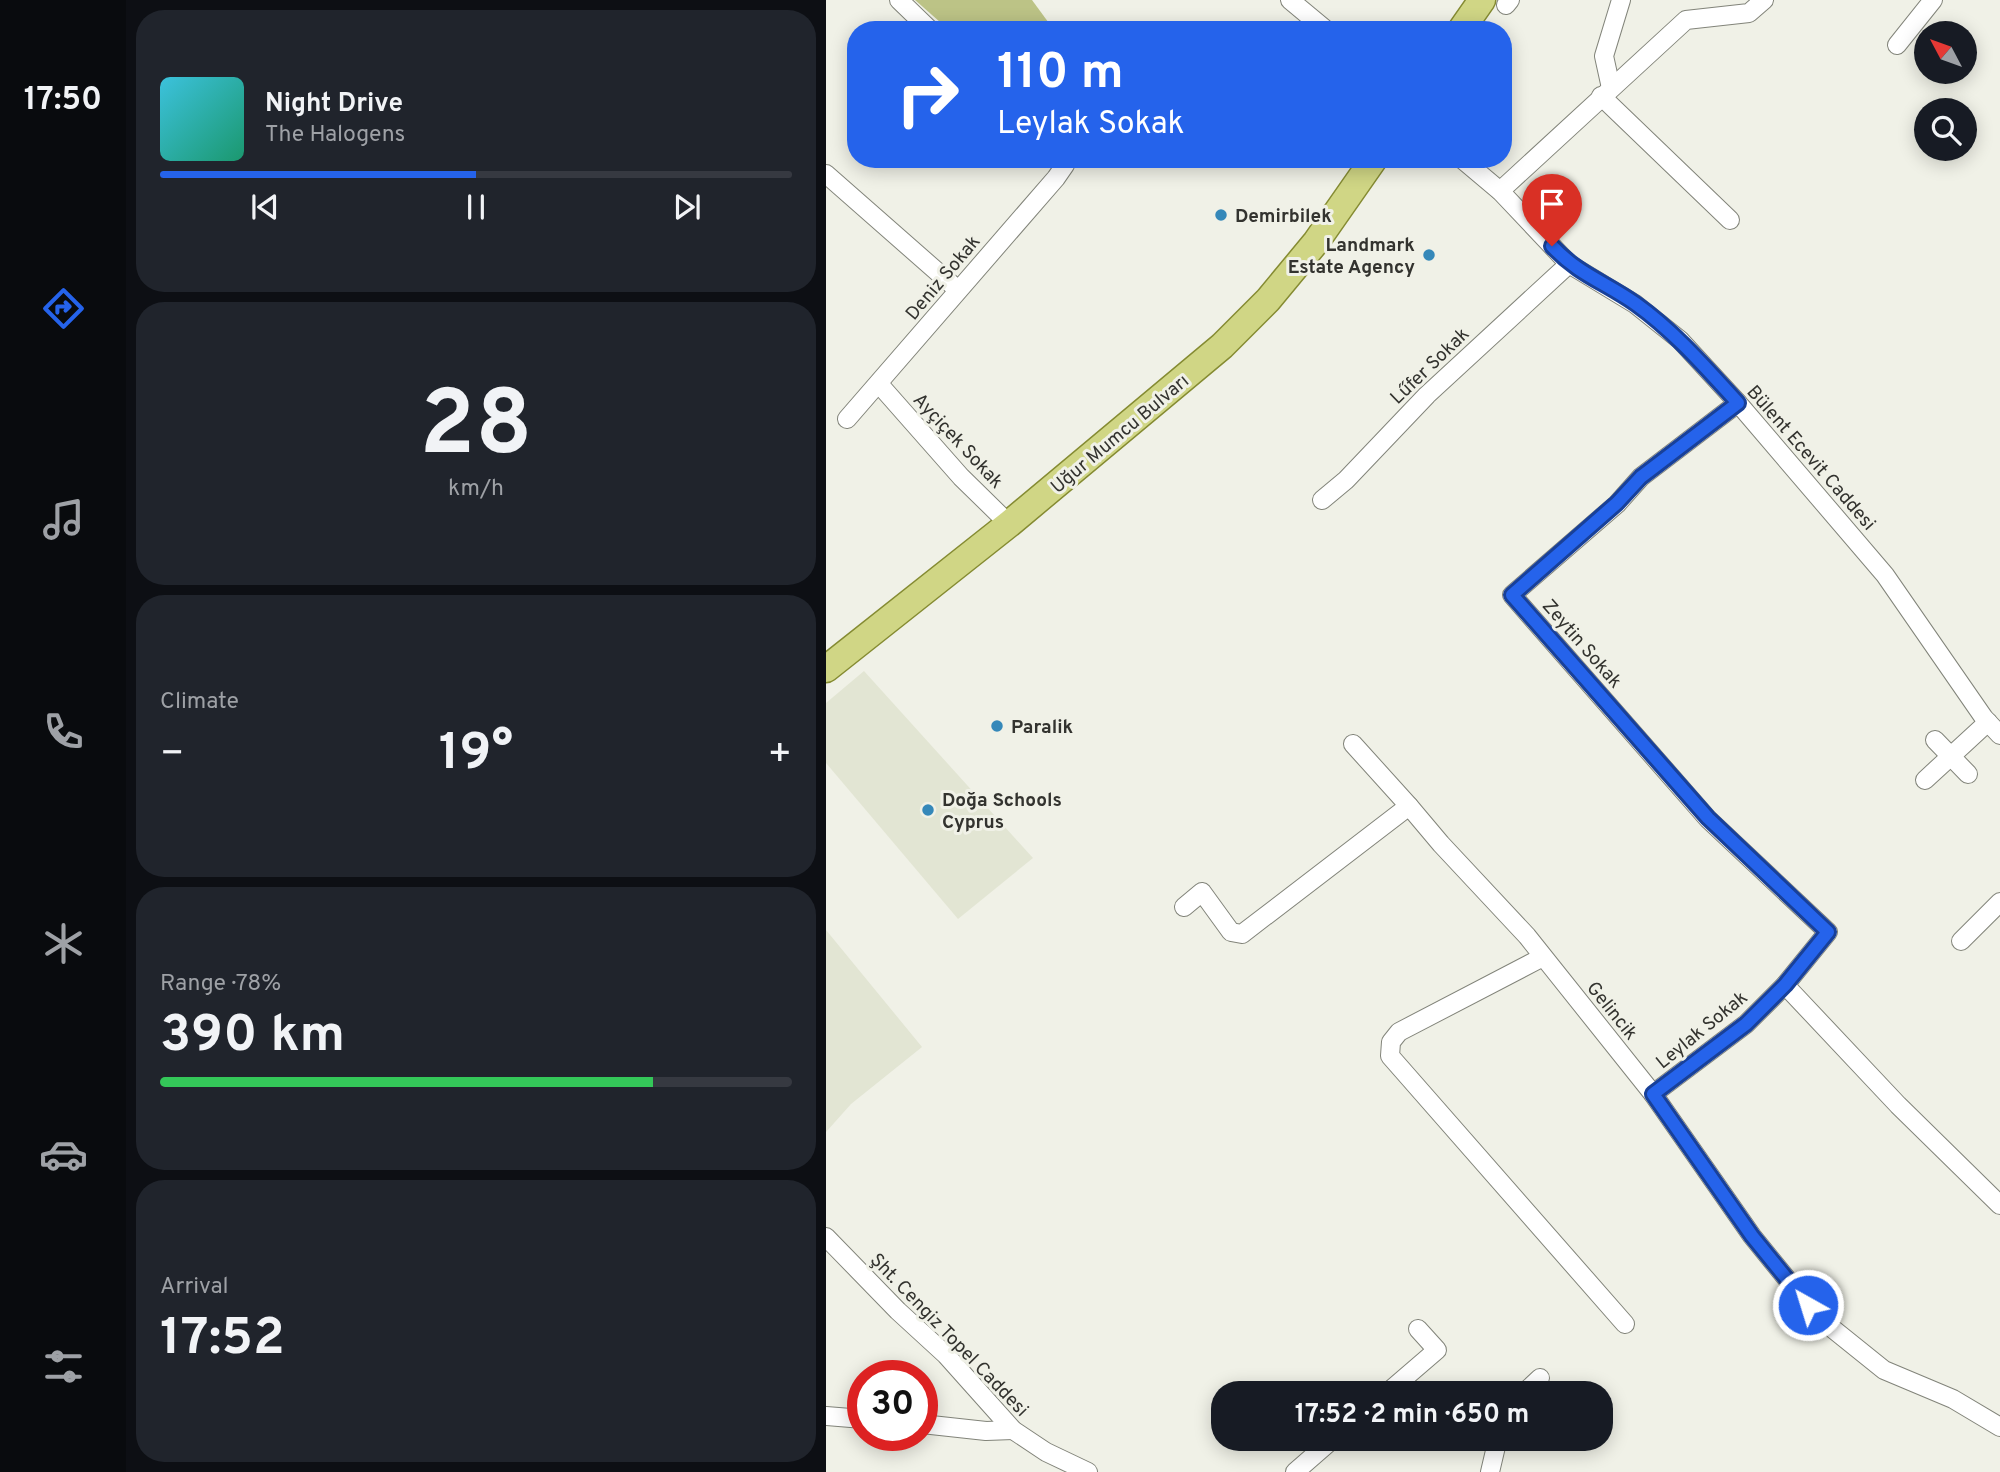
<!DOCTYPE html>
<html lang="en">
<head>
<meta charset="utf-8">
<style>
	body { margin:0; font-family:Overpass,sans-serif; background:#20242c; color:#f1f3f6; height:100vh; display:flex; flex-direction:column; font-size:26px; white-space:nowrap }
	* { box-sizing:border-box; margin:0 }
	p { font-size:23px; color:#9ea1a6 }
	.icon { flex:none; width:38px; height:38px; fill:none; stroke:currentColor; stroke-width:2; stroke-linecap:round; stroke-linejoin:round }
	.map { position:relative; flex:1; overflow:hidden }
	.panel { display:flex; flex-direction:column; gap:10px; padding:10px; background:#0d0f14; width:700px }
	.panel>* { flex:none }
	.banner { position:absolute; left:21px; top:21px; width:665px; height:147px; border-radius:28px; box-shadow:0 4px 18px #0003; background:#2563eb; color:#fff; overflow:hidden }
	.needle { width:46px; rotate:311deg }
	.fabs { position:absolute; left:1088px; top:21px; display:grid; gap:14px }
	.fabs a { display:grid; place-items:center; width:63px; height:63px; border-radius:50%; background:#171b24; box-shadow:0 4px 18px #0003; font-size:35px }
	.speed { position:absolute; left:21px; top:1360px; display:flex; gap:14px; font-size:35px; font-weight:700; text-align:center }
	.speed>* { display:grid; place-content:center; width:91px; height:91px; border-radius:50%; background:#171b24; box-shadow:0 4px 18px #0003; line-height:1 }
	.speed .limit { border:10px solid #d22; background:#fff; color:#111 }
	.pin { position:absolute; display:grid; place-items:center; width:60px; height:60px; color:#fff; margin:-72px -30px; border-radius:50% 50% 50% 0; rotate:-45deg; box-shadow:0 0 7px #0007 }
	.pin .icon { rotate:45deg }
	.me { position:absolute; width:77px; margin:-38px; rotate:321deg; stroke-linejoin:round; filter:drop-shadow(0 0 5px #0008) }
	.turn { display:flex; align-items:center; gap:24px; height:147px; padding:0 35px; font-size:32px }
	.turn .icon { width:91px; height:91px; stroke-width:2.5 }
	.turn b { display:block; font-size:49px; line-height:60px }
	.big { font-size:52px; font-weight:700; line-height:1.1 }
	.panel .card { flex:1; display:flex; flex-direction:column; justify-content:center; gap:10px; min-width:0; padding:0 24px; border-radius:28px; background:#20242c }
	.panel .dial { align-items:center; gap:0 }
	.dial b { font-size:91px; line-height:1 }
	.song { display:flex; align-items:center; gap:21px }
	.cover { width:84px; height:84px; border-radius:10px; background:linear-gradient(135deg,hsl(190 70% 55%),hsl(160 70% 35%)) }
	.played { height:7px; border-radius:4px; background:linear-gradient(90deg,#2563eb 50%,#363941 50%) }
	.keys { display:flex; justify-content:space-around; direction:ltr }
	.heat { display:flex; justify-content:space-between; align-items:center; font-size:38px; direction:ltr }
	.charge { height:10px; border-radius:5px; background:linear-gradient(90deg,#34c759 78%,#363941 0) }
	.trip { position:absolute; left:385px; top:1381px; width:402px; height:70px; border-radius:28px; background:#171b24; box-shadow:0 4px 18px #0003; font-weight:700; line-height:70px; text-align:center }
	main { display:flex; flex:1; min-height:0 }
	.menu { display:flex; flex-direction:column; width:126px; justify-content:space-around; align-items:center; background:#090b0e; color:#9ea1a6 }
	.menu .icon { width:49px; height:49px }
	.menu .on { color:#2563eb }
	.menu b { font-size:32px; color:#f1f3f6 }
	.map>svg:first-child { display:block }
</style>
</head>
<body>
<main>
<nav class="menu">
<b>17:50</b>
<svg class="icon on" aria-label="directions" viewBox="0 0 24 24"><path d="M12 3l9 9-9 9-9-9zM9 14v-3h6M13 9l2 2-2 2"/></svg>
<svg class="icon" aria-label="music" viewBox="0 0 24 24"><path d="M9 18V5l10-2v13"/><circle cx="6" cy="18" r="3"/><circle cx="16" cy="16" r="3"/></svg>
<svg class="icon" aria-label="phone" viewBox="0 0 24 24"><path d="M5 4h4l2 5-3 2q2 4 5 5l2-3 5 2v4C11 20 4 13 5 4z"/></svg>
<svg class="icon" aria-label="climate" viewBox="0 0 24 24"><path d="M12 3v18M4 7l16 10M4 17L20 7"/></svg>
<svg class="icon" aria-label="car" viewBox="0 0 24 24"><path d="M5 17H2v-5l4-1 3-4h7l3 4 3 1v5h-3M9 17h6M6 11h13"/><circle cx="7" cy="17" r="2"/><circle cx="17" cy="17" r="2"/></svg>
<svg class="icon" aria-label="filters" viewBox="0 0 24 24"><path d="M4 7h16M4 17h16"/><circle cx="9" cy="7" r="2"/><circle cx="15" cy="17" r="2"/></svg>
</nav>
<section class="panel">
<div class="card">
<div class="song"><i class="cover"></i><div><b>Night Drive</b><p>The Halogens</p></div></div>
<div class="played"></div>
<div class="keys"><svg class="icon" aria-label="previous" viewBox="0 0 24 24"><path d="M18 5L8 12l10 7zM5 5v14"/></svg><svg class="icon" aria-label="pause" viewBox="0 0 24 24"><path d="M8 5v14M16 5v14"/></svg><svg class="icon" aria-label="next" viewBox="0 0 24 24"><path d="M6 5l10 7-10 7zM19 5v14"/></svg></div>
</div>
<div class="card dial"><b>28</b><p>km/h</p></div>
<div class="card"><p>Climate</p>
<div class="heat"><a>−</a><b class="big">19°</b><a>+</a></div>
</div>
<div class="card"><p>Range · 78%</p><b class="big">390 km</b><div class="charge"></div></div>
<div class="card"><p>Arrival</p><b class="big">17:52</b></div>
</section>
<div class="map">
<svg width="1174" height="1472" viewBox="0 0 1174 1472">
	<rect width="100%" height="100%" fill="#f0f1e7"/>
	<!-- built -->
	<g fill="#e2e5d3">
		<path d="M38,671L207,858L132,919L0,763V703Z"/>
		<path d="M0,930L96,1047L25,1104L0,1132Z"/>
	</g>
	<!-- green -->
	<path fill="#bcc386" d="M89,0H206L228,30H123Z"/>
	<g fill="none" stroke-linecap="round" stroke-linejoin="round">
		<defs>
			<g id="street">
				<path d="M73,0L104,30"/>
				<path d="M464,0L500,30"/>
				<path d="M680,5L684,0"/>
				<path d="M1071,45L1107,0"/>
				<path d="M785,88L778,56L795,0"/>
				<path d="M775,96L904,220"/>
				<path d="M636,159L674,191L743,264L809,304L854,340L912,403L1059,575L1158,718L1174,735"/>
				<path d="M0,174L132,290"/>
				<path d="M674,191L860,20L923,13L938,0"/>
				<path d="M53,384L135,477L183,524"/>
				<path d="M21,419L230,178L239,165V159"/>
				<path d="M496,500L520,480L601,395L743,264"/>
				<path d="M1109,740L1142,774"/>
				<path d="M527,744L583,806"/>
				<path d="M1099,780L1162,722"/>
				<path d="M358,907L376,892L405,932L416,934L583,806L615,844L701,936L827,1094L926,1236L982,1305L1007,1329L1058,1370L1127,1399L1174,1427"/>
				<path d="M1135,941L1174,902"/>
				<path d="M717,957L573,1032L565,1042L564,1056L799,1324"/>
				<path d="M959,985L1072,1105L1174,1205"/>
				<path d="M827,1094L920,1024L959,985L1002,932L882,819L686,595L791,504L815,477L912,403"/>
				<path d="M0,1237L72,1311L120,1355L187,1430L220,1452L262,1472"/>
				<path d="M561,1393L611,1350L592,1329"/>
				<path d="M698,1393L714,1378"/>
				<path d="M0,1416L37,1419"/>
				<path d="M96,1424L160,1431L187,1430"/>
				<path d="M469,1472L508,1438"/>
				<path d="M664,1472L672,1438"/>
			</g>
			<g id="primary">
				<path d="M635,30L656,0"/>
				<path d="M0,669L183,524L396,346L442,300L490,242L548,159"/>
			</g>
		</defs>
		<!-- street casing -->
		<use href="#street" stroke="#82847a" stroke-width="20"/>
		<!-- primary casing -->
		<use href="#primary" stroke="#858b32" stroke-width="29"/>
		<!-- street -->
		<use href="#street" stroke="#fff" stroke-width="18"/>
		<!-- primary -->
		<use href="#primary" stroke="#d0d685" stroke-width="26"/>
	</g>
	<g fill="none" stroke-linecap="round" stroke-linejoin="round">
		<defs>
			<path id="route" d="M726,246C753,275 779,282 810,304C849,332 880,368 912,403L815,477L791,503L686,595L882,818L1002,932L959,985L920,1024L827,1094L926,1236L982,1305"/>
		</defs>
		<!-- route casing -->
		<use href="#route" stroke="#184099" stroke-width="18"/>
		<!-- route -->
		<use href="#route" stroke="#2563eb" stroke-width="12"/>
	</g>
	<!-- markers -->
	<g fill="#3588b9" stroke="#f0f1e7" stroke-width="2.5">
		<circle cx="395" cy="215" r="7"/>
		<circle cx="603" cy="255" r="7"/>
		<circle cx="171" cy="726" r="7"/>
		<circle cx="102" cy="810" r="7"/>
	</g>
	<g text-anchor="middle" stroke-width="6" stroke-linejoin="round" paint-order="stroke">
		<!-- poi labels -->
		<g font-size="19" font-weight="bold" fill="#33332f" stroke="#f0f1e7" text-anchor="start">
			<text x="409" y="222">Demirbilek</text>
			<text x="589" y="251" text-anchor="end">Landmark<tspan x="589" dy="22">Estate Agency</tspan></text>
			<text x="185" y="733">Paralik</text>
			<text x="116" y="806">Doğa Schools<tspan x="116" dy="22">Cyprus</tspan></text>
		</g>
		<!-- street labels -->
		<g font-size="19" fill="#33332f" stroke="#f0f1e7">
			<text transform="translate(116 277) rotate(-50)" y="7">Deniz Sokak</text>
			<text transform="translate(603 365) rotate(-44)" y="7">Lűfer Sokak</text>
			<text transform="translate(293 433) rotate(-40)" y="7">Uğur Mumcu Bulvarı</text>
			<text transform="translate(133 440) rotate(47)" y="7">Ayçiçek Sokak</text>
			<text transform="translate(986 457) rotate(49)" y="7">Bülent Ecevit Caddesi</text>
			<text transform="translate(757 643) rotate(49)" y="7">Zeytin Sokak</text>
			<text transform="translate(787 1010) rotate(51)" y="7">Gelincik</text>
			<text transform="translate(875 1029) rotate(-39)" y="7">Leylak Sokak</text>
			<text transform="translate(124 1334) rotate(46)" y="7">Şht. Cengiz Topel Caddesi</text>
		</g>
	</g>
</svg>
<div class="fabs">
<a><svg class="needle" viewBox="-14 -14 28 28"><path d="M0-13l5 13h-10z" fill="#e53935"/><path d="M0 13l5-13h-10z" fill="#9ea1a6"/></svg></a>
<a><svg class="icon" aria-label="search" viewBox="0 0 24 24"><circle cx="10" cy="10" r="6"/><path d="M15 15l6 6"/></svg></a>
</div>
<div class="speed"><div class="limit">30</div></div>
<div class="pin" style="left:726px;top:246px;background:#d93025"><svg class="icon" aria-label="arrive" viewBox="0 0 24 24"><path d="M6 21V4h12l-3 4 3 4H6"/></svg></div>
<svg class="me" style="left:982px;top:1305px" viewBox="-20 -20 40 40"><circle r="17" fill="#2563eb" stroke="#fff" stroke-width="3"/><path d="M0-11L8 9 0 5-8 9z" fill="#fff"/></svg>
<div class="trip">17:52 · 2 min · 650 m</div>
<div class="banner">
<div class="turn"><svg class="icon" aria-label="right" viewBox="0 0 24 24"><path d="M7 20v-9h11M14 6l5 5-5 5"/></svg><div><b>110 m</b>Leylak Sokak</div></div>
</div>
</div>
</main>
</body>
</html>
